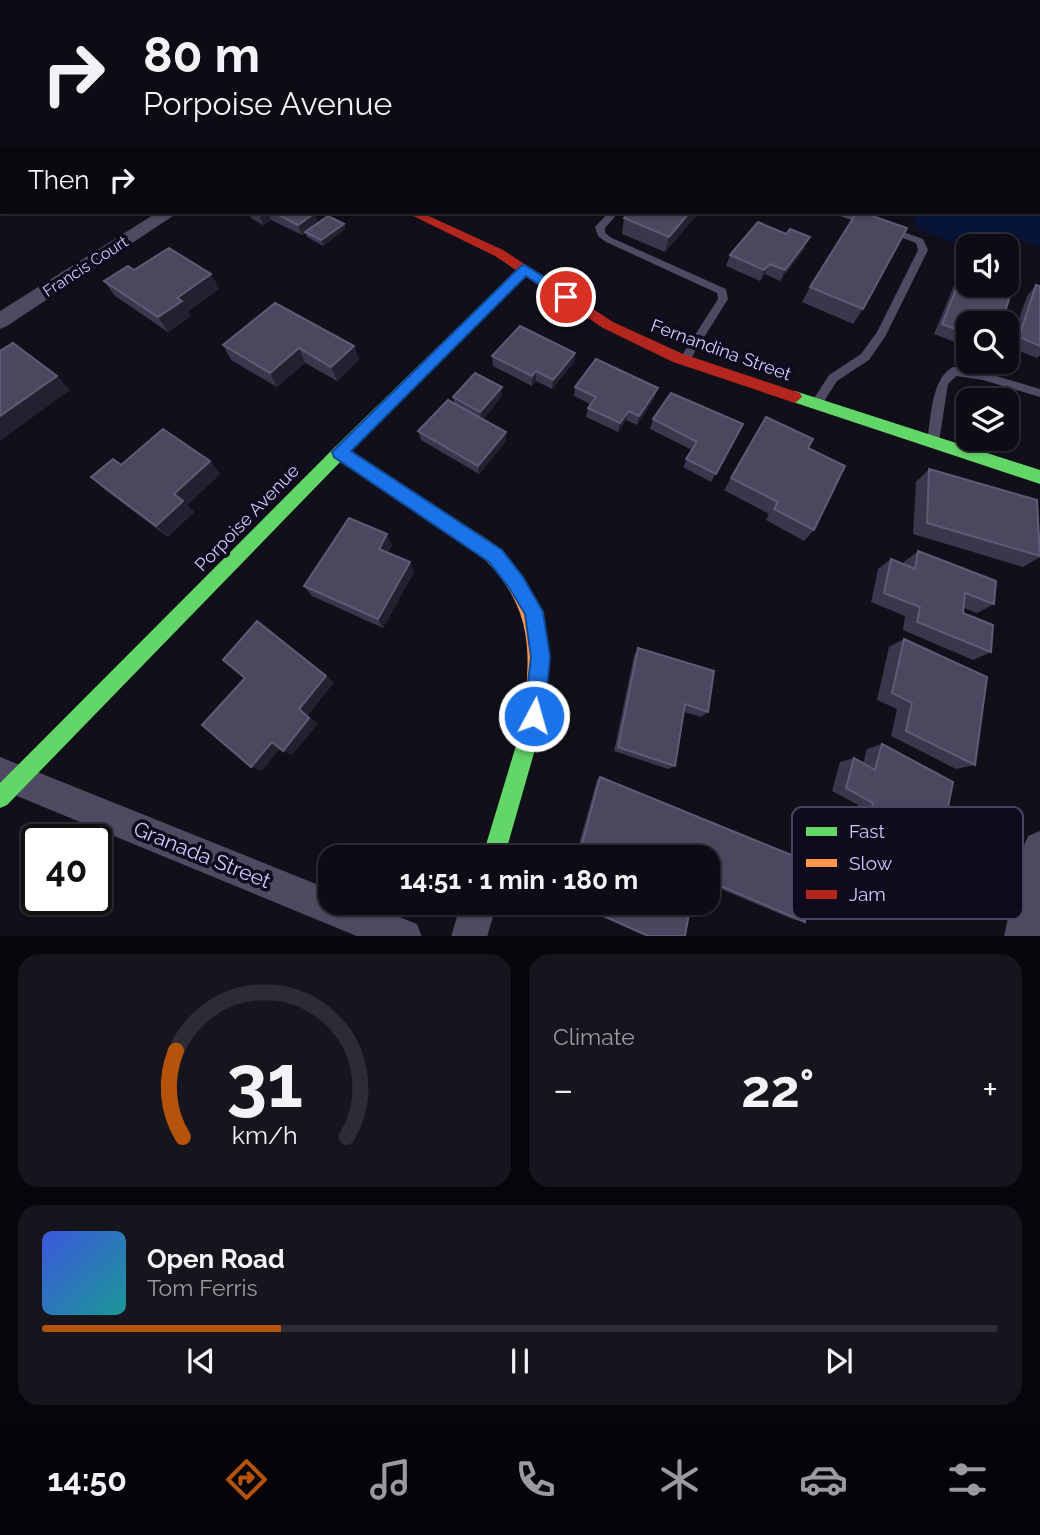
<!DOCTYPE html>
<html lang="en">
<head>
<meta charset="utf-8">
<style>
	body { margin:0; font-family:Raleway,sans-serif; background:#16141c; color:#f1f3f6; height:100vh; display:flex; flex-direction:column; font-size:26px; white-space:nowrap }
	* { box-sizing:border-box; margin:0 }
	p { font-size:23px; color:#9a9ba0 }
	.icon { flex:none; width:38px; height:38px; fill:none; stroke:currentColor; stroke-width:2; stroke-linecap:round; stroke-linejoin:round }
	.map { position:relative; height:936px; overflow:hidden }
	.sheet { display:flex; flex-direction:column; gap:18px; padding:18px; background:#07060a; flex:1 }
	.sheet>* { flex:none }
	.guide { position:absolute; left:0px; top:0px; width:1041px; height:214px; box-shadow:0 2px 5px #0004,0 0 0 2px #2d2b33; background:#0d0b13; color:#f1f3f6; overflow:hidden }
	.fabs { position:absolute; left:956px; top:234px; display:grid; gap:14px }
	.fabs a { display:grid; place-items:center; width:63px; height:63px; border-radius:14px; background:#0d0b13; box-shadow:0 2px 5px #0004,0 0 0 2px #2d2b33; font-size:35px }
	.speed { position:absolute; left:21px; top:824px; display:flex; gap:14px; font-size:35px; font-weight:700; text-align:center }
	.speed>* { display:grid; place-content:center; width:91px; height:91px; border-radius:50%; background:#0d0b13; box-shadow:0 2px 5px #0004,0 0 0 2px #2d2b33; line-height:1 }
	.speed .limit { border:4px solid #111; border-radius:10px; background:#fff; color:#111 }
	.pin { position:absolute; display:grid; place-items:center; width:60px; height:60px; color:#fff; margin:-30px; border:4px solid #fff; border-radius:50%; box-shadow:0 2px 7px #0007 }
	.me { position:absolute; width:77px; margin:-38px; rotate:6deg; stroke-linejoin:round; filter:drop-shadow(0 0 5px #0008) }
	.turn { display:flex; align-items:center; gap:24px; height:147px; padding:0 28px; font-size:32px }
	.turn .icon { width:91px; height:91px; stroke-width:2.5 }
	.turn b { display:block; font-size:49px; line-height:60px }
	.then { display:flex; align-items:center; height:66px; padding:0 28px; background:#0003; gap:14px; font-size:26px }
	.big { font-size:52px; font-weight:700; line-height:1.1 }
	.sheet .widget { flex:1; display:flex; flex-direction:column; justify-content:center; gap:10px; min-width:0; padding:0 24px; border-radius:21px; background:#16141c }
	.sheet .dial { align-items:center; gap:0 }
	.dial svg { height:182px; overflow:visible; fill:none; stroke:#2d2b33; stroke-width:7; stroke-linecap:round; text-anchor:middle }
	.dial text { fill:#f1f3f6; stroke:none }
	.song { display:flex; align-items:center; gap:21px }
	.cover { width:84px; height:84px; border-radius:10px; background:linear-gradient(135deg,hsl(230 70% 55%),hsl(180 70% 35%)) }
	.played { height:7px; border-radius:4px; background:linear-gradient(90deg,#b45309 25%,#2d2b33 25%) }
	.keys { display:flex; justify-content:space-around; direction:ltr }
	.heat { display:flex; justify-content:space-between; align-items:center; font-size:38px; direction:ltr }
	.sheet .tiles { flex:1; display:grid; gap:18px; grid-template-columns:1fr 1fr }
	.widget:last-child { grid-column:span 2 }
	.trip { position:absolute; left:318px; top:845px; width:402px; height:70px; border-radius:21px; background:#0d0b13; box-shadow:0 2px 5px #0004,0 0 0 2px #2d2b33; font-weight:700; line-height:70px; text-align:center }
	.menu { display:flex; height:112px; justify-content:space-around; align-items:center; background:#050408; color:#9a9ba0 }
	.menu .icon { width:49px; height:49px }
	.menu .active { color:#b45309 }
	.menu b { font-size:32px; color:#f1f3f6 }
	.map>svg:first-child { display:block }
</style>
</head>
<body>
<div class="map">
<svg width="1040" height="937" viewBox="0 0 1040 937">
	<rect width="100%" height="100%" fill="#110f19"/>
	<!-- water -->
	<path fill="#071438" d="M674,0H1040V247L1007,236L996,247L968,248L915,228V212H1040V2Z"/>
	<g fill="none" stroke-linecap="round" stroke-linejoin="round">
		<!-- lane -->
		<g fill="#4d4a62" fill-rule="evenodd">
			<path d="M609,212H619L605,228V233L612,238L726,289L728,299L688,363H680L679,360L718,299L717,293L606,242L598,236L595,227Z"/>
			<path d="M833,212H846L872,222L867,225L834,214Z"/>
			<path d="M887,226L923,239L928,250L885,337L869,360L837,381L821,406H813L811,403L829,375L861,354L877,332L918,250L916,243L884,231L882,229Z"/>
			<path d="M953,367L983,372L1040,389V397L983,380L956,376L948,384L939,442L937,445H929L927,442C931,419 931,378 953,367Z"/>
		</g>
		<!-- street -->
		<g fill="#4d4a62" fill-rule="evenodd">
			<path d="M134,0H149L133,2Z"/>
			<path d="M449,0H480L448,2Z"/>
			<path d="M549,0H561L562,2H549Z"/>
			<rect x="0" y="18" width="2" height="9"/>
			<path d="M0,93L2,94V104L0,103Z"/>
			<path d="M158,212H179L7,326L0,329V311Z"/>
			<path d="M0,757L331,890V903H364L417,924L422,937H359L0,789Z"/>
			<path d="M1040,831V937H1004L1023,848L1028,836Z"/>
			<path d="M461,903H497L487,937H451Z"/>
		</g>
		<!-- fast -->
		<g fill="#63d668" fill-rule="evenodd">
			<path d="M525,265L531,269L529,272L345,457L7,805L0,808V783L335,447L521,266Z"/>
			<path d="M795,391L1040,470V484L790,401L788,397L790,393Z"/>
			<path d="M528,729L535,732L538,739L504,858H482L518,739L521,732Z"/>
		</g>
		<!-- slow -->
		<path fill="#ff974d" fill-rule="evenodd" d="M340,446L490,541C538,585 551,634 544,698C542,714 541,731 535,746L528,749L521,746L518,739C532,663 539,609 478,553L335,457L332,452L335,447Z"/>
		<!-- jam -->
		<path fill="#b3261e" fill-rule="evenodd" d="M405,212H420L503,250L613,322L683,354L800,393L802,397L795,403L673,362L603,328L495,256Z"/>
	</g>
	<!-- wall -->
	<g fill="#3b364b">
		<path d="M308,0H354L350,2H311Z"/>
		<path d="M249,212H315H314L318,223L344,224L345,229L323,246L307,237L306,233L302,235L271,220L263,225L251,218Z"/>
		<path d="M699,212L665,252L622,234L624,218Z"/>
		<path d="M786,234L805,248L780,281L765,274L760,281L726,266L730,255Z"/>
		<path d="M134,270L211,274L219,289L188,311L191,316L168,332L115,296L104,281Z"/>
		<path d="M963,273L968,336L960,344L934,334L955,283Z"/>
		<path d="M1036,285L1040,286V355L1037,358L1009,347L1027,296Z"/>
		<path d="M810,287L863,309L853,324L802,302Z"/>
		<path d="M223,345L354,346L359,360L337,381L305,363L277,387L231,360Z"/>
		<path d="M575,353L574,362L552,389L536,381L532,386L493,366L492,356Z"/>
		<path d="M502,387V396L483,419L506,432V441L479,474L421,440L418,431L454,403L453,397Z"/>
		<path d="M575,387L655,397L637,425L626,420L618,432L586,417L588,408L590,404L574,396Z"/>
		<path d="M766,417L808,448L814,530L804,541L766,520L769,514L724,490Z"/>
		<path d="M653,419L743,424L711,482L683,467L692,450L650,429Z"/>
		<path d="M210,461L220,474L187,505L194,512L168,537L105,490L91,477L121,465Z"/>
		<path d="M929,469L1040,540V557L1023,567L913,534L916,482Z"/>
		<path d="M392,545L388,552L410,562L414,572L383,628L312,596L304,586Z"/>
		<path d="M918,551L994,604L977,613L964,608L963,613L991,652L973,660L903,630L905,616L871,602L878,569L891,559L904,564V562Z"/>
		<path d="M904,639L975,765L956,769L891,736L897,709L877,700L889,647Z"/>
		<path d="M638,648L708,712L701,717L684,712L675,766L668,769L614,751L634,656Z"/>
		<path d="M882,744L933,882L914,881L849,843L858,805L832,791L840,762L854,758L863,763L867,749Z"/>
		<path d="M600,777L805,922L792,919L709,884V858H575L597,780Z"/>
		<path d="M600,903H691L601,915L598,913Z"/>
	</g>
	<!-- shaded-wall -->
	<g fill="#24202f">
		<path d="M77,0H95L96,2H75Z"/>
		<path d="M220,0H229L230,2H216Z"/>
		<path d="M330,0H354L350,2H328Z"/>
		<path d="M0,134H2V148L0,149Z"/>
		<path d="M262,212H268L271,220L263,225L259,214Z"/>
		<path d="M690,212H699L665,252L669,237Z"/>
		<path d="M315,213L318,223L302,235L298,225Z"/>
		<path d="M344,224L345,229L323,246L321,240Z"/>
		<path d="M810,237L805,248L780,281L785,270Z"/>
		<path d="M770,264L765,274L760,281L764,270Z"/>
		<path d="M211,274L219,289L188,311L191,316L168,332L158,317L177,298Z"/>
		<path d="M354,346L359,360L337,381L331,367Z"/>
		<path d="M299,348L305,363L277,387L270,373Z"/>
		<path d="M575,353L574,362L552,389L553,380Z"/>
		<path d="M536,371V381L532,386V376Z"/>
		<path d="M57,376L70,390L0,441V416Z"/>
		<path d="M502,387V396L481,421L480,412Z"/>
		<path d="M658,388L655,397L637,425L639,416Z"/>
		<path d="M629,411L626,420L618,432L620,423Z"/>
		<path d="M506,432V441L479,474L478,466Z"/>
		<path d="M210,461L220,474L187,505L194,512L168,537L156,526L174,494Z"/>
		<path d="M387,534L392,545L383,559L379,549Z"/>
		<path d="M410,562L414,572L383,628L378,619Z"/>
		<path d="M326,676L334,683L308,715L318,724L292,755L283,751L299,709Z"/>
		<path d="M272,742L282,746L262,771L251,767Z"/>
	</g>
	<!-- building -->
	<g fill="#4c465e" stroke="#615a77" stroke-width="2">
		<path d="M27,0H68L64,2H29L26,1Z"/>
		<path d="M171,0H220L216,2H175Z"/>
		<path d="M290,0H304L309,2H286Z"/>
		<path d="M647,0H671L672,2L633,1Z"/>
		<path d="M273,212H313L315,213L298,225Z"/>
		<path d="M630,212H690L669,237L624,218Z"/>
		<path d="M857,212H861L907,228L863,309L810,287Z"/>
		<path d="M328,216L344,224L321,240L305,232Z"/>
		<path d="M758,222L786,234L790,229L810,237L785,270L770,264L764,270L730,255Z"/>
		<path d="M169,248L211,274L177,298L182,301L158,317L104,281L128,266L134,270Z"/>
		<path d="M963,273L968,274V285H998L1012,290L1001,324H968V334L942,324Z"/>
		<path d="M1036,285L1040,286V346L1019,337Z"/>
		<path d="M275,303L354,346L331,367L299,348L270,373L223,345Z"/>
		<path d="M520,326L575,353L553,380L536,371L532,376L492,356Z"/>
		<path d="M13,343L57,376L0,416V351Z"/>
		<path d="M596,359L658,388L639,416L629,411L620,423L588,408L596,397L575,387Z"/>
		<path d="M475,373L502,387L480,412L453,397Z"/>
		<path d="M671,393L743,424L716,474L686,459L697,442L653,419Z"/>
		<path d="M448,400L506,432L478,466L418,431Z"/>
		<path d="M766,417L813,439L808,448L845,466L814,530L774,509L778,502L731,478Z"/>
		<path d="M163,429L210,461L174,494L183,501L156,526L91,477L113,459L121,465Z"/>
		<path d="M929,469L1037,500L1040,556L927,523Z"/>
		<path d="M349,518L387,534L379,549L410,562L378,619L304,586Z"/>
		<path d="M918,551L996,581L994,604L965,593L963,613L993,625L991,652L917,622L920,607L884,593L891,559L915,569Z"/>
		<path d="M257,621L326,676L299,709L309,718L283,751L272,742L251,767L202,725L245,678L223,660Z"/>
		<path d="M904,639L987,677L975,765L906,731L912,703L892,693Z"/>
		<path d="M638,648L714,671L708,712L685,704L675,766L618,747Z"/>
		<path d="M882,744L953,782L933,882L864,842L873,803L846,788L854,758L875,770Z"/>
		<path d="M600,777L811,863L805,922L709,881V858H578Z"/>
		<path d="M604,903H691L685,936H648L601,915Z"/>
	</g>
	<!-- route -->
	<path fill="#1a73e8" stroke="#114b97" stroke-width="2" d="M525,265L571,294V300H562L526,276L351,451L502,550L523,577L543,612L550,657L544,716L541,723L534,726L527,723L524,716L531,657L525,614L510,589L489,562L334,457L332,452L521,266Z"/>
	<g text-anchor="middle" stroke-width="7" stroke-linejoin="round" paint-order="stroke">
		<!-- far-street labels -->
		<g font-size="16" fill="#d2c7ff" stroke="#0f0b1d">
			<text transform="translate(85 266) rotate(-33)" y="6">Francis Court</text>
		</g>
		<!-- street labels -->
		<g font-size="18" fill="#d2c7ff" stroke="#0f0b1d">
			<text transform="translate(721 350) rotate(20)" y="6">Fernandina Street</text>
			<text transform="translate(247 518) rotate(-46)" y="6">Porpoise Avenue</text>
		</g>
		<!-- near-street labels -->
		<g font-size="21" fill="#d2c7ff" stroke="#0f0b1d">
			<text transform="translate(202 855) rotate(22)" y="7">Granada Street</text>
		</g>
	</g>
	<!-- legend -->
	<rect x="792" y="807" width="231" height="112" rx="10" fill="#0f0b1d" stroke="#4a4361" stroke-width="2"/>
	<rect x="806" y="827" width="31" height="9" fill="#63d668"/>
	<rect x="806" y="859" width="31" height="8" fill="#ff974d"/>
	<rect x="806" y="890" width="31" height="9" fill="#b3261e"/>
	<g font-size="19" fill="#d2c7ff">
		<text x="849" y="838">Fast</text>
		<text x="849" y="870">Slow</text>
		<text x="849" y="901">Jam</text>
	</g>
</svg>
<div class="fabs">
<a><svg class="icon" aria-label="sound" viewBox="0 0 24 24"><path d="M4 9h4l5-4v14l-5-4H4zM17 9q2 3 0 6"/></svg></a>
<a><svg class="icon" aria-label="search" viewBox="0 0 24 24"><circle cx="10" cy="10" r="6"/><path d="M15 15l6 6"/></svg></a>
<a><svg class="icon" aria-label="layers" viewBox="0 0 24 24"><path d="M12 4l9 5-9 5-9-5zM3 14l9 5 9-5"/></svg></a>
</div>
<div class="speed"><div class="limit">40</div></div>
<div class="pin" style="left:566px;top:297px;background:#d93025"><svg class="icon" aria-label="arrive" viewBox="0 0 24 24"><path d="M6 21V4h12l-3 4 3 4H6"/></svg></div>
<svg class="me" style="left:534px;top:716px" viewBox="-20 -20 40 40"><circle r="17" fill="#1a73e8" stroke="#fff" stroke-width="3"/><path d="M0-11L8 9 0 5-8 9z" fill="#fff"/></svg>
<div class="trip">14:51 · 1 min · 180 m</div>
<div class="guide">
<div class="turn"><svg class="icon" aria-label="right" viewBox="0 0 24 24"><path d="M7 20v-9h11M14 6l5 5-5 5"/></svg><div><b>80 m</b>Porpoise Avenue</div></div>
<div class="then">Then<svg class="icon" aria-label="right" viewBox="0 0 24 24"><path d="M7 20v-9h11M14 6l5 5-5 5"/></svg></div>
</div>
</div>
<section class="sheet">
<div class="tiles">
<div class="widget dial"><svg viewBox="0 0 100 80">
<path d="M14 69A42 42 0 1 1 86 69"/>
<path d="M14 69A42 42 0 0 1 11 31" stroke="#b45309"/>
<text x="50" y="56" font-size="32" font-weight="700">31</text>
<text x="50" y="72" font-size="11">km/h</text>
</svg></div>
<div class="widget"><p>Climate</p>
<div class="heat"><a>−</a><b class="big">22°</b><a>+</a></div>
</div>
<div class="widget">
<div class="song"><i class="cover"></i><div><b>Open Road</b><p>Tom Ferris</p></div></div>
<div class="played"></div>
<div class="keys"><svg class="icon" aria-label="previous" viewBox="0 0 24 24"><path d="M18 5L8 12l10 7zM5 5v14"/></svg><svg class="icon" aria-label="pause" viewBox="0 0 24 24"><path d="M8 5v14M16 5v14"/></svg><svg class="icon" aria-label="next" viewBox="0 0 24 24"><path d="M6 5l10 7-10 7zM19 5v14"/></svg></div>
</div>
</div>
</section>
<nav class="menu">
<b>14:50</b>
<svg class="icon active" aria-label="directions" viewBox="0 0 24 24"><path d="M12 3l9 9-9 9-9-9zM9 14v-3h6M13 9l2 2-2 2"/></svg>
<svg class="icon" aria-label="music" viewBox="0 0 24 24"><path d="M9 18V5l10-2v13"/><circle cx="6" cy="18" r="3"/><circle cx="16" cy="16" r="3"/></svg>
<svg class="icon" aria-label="phone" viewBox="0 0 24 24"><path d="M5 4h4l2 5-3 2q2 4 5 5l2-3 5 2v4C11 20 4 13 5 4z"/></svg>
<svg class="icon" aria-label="climate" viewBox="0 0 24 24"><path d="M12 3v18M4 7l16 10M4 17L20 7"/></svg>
<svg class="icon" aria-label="car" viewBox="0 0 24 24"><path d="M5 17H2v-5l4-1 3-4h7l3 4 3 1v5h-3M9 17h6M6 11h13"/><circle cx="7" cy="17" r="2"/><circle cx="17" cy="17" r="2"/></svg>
<svg class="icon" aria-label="filters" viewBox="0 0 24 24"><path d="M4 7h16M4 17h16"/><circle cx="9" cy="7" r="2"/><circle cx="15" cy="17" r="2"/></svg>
</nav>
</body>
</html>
